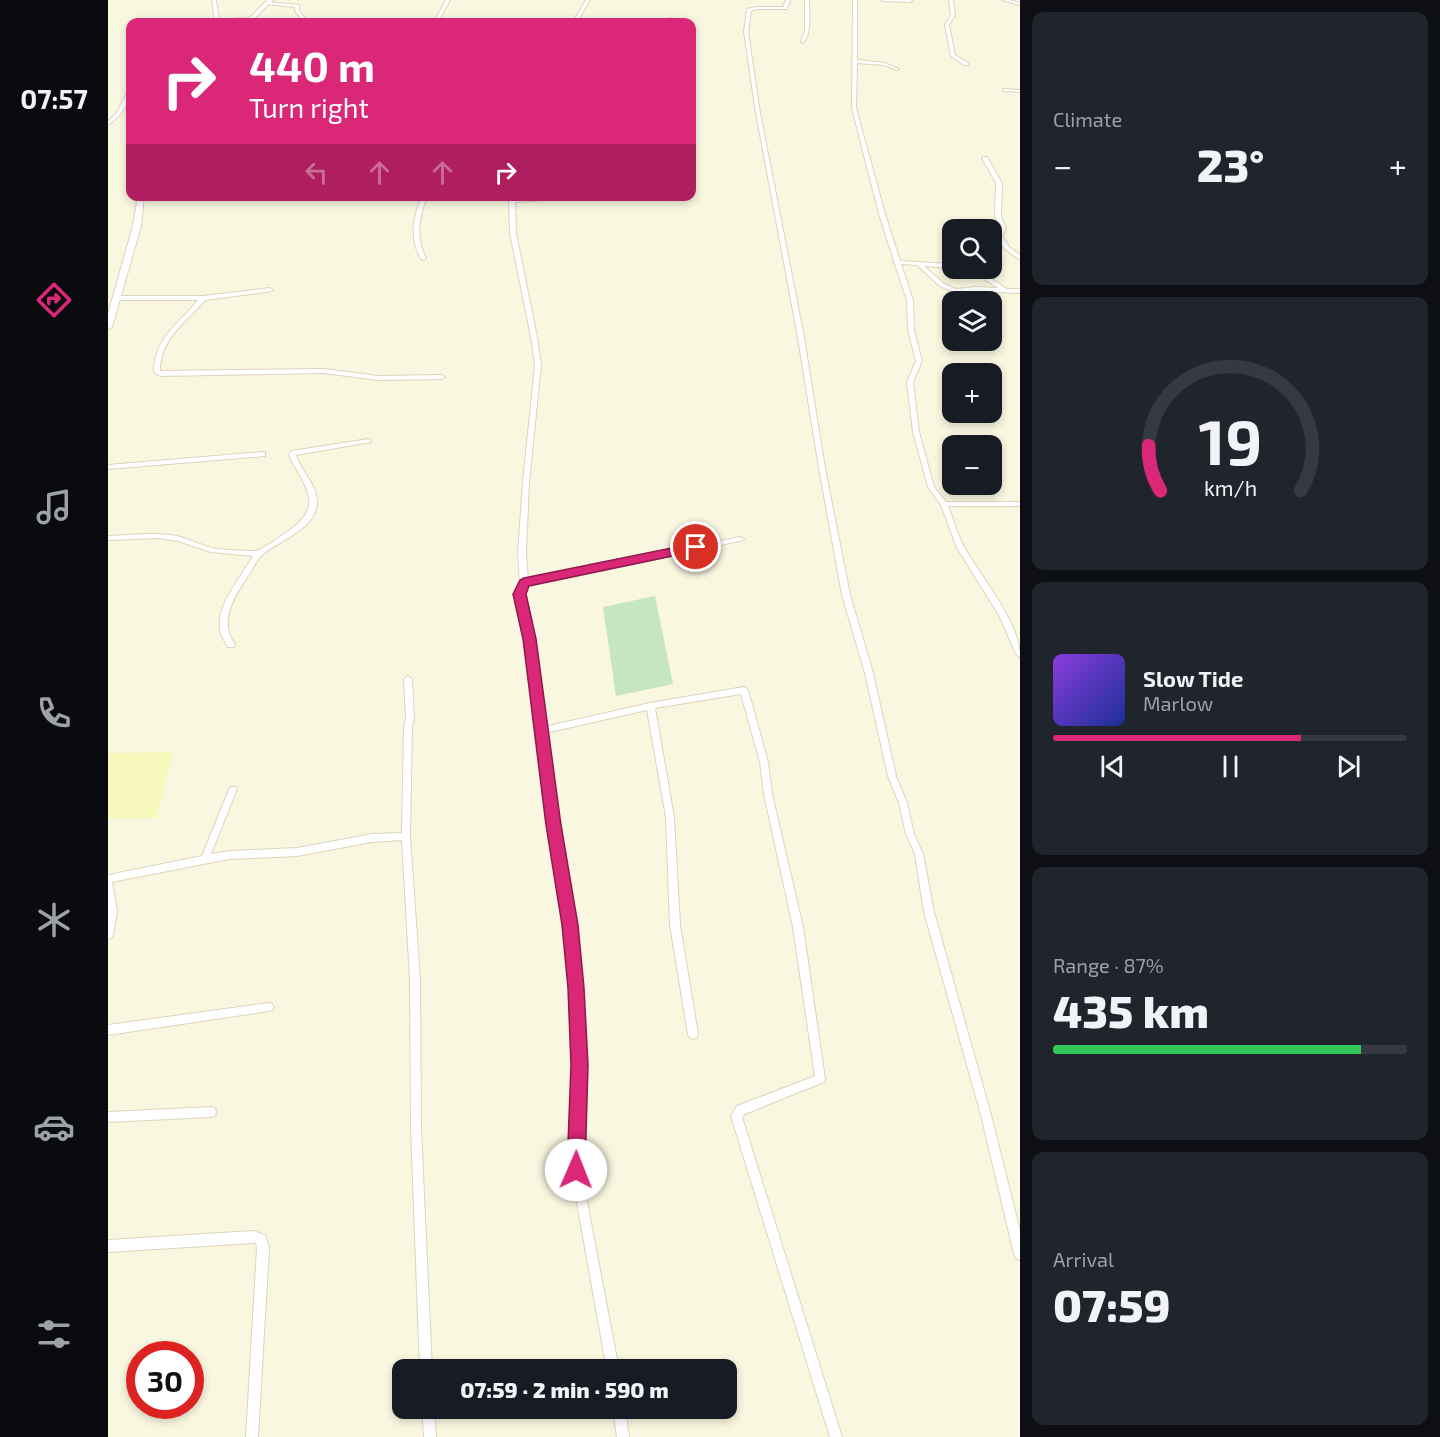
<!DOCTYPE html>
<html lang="en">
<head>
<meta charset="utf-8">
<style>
	body { margin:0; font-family:"Exo 2",sans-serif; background:#20242c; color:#f1f3f6; height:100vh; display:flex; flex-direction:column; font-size:22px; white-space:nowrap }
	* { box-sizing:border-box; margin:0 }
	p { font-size:20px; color:#9ea1a6 }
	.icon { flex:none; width:33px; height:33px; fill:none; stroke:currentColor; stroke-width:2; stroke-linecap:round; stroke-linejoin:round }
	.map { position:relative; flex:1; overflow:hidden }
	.drawer { display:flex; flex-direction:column; gap:12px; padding:12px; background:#0d0f14; width:420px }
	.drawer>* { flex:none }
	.hud { position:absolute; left:18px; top:18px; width:570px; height:183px; border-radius:12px; box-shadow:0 3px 9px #0003; background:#db2777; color:#fff; overflow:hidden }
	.tools { position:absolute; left:834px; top:219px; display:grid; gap:12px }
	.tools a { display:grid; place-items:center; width:60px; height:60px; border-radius:12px; background:#171b24; box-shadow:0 3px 9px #0003; font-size:30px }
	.speed { position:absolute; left:18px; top:1341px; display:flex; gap:12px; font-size:30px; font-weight:700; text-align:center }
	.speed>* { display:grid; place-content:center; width:78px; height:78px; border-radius:50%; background:#171b24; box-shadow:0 3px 9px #0003; line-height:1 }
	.speed .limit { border:9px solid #d22; background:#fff; color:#111 }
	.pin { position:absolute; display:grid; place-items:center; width:51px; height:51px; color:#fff; margin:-26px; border:3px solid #fff; border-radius:50%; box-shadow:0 2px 6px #0007 }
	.me { position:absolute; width:66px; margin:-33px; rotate:1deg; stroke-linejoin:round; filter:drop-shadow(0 0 4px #0008) }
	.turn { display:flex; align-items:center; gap:21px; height:126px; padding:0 24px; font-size:27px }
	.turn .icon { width:78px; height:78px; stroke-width:2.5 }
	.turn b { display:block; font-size:42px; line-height:51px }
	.lanes { display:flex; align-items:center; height:57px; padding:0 24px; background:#0003; justify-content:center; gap:30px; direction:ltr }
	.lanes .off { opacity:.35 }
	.big { font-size:45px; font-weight:800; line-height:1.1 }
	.drawer .card { flex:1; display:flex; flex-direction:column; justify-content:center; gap:9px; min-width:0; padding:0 21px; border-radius:12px; background:#20242c }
	.drawer .dial { align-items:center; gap:0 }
	.dial svg { height:156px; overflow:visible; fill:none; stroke:#363941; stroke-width:7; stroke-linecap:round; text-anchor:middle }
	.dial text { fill:#f1f3f6; stroke:none }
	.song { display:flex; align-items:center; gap:18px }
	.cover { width:72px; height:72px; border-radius:9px; background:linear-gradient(135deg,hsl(270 70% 55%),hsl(230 70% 35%)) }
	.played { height:6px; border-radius:3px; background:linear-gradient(90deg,#db2777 70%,#363941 70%) }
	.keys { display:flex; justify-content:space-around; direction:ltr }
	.heat { display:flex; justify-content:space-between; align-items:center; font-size:33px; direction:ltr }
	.charge { height:9px; border-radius:4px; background:linear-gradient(90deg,#34c759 87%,#363941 0) }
	.trip { position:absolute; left:284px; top:1359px; width:345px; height:60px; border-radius:12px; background:#171b24; box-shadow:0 3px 9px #0003; font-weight:800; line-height:60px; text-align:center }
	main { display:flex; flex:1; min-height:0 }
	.tabs { display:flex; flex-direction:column; width:108px; justify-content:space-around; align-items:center; background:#090b0e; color:#9ea1a6 }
	.tabs .icon { width:42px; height:42px }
	.tabs .current { color:#db2777 }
	.tabs b { font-size:27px; color:#f1f3f6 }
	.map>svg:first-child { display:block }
</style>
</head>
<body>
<main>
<nav class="tabs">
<b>07:57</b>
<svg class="icon current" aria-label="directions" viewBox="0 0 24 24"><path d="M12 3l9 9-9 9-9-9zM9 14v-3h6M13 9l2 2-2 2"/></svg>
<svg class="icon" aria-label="music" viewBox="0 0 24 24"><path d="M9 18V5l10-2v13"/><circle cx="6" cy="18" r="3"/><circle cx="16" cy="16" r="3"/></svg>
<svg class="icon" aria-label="phone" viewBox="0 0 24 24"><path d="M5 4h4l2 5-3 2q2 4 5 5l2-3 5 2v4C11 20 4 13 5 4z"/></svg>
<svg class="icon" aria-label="climate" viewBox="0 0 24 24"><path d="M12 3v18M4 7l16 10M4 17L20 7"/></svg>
<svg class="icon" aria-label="car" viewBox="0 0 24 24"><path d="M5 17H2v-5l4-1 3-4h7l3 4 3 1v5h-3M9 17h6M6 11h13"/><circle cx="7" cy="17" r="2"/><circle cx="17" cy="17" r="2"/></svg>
<svg class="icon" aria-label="filters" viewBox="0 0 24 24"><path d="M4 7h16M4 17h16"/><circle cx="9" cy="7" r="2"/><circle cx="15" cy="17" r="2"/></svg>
</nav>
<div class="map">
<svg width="912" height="1437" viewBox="0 0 912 1437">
	<rect width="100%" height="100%" fill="#faf7e0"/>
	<!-- green -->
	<path fill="#c5e6c0" d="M547,596L565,684L508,696L495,607Z"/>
	<!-- sand -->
	<path fill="#f6f8bc" d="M65,752L49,818L0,819V753Z"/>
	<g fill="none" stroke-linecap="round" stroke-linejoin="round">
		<defs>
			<g id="minor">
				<path d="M104,0H108L111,20L145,17L147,18L145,19L107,22Z"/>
				<path d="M338,0H342L330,22H326Z"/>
				<path d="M478,0H482L469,22H465Z"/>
				<path d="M678,0H682L679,9H648L643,11L640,32L652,113L695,332L717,468L742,595L765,673L788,776L799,803L806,834L815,854L826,912L883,1115L912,1231V1260L908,1258L906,1254L873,1115L816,912L807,854L798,834L791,803L780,776L757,673L734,595L711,468L689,332L648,113L636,32L639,9L648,7H675Z"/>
				<path d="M697,0H701C701,14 704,33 695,43L693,42L697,31Z"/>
				<path d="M745,0H749V60L777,63L791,69L789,70L776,65L749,63L748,108L777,214L792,261L844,264V268L816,266L836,284L848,289L867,287L890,288L859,268H867L899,289H912V293L867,291L847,293L832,286L809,265L793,264L805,300L806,330L814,361L805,382L811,432L826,487L838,502H912V506H840C846,521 850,537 858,550C875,580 912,622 912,657L908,654L891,615L849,548L833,505L820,487L805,432L799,382L808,361L800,330L799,300L787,264L785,262L786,261L771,214L744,108Z"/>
				<path d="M773,0H803L804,1L802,2L775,1Z"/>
				<path d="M841,0H845L847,15L841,25L847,55L860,63V65H856L843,56L837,25L843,15Z"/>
				<path d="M894,0H901L912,3V5Z"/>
				<path d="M160,2L191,5V11L200,22H196L187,11V7L158,4V2Z"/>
				<path d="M561,18L565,19L564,22H560Z"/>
				<path d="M895,89L912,90V92L897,91H895Z"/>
				<path d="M20,91H22C22,104 11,118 0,125V121L8,114Z"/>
				<path d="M875,157H879L894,183L893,216L898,228L894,236L901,247L912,255V260L897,249L888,236L892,228L887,216L888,183L874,158Z"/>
				<path d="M314,196H319C311,218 307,237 318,258L315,260L313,259C301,238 305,218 314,196Z"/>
				<path d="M401,196H407V199L455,196H495L407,202L408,233L429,337L433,365L421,482L418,553L420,580L632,537L636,539L632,541L419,585L416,594L425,640L436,727L542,703L636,687L640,690L660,762L664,794L695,927L717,1079L716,1082L637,1114L634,1117L734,1437H722L623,1116L629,1106L707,1076L685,927L656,794L652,762L633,694L547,708L566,817L572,925L590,1034L589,1037L585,1039L581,1037L580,1034L562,925L558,817L539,710L437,733L449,825L467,925L473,988L476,1065L473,1170L511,1370H499L463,1170L466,1065L463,988L457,925L441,825L417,640L408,594L412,583L410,553L415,482L427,365L423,337L402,233L401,202L400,201Z"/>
				<path d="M162,288L165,290L164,291L97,300C78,323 52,338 52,371L216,369L270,376L334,375L337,377L334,379L270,380L216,373L52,376L46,372C46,338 71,324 90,300H10L7,298L10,296H95Z"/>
				<path d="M261,439L263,440V442L188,455C192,470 208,483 209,501C210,528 172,540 155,554C149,559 146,567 142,573C131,590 115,611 121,633C122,637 125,641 127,645L126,647H120C118,643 115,639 113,634C105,609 133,577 145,556L103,552L70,541L51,538L0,540V536C23,535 46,532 69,536C81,539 92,545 104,548C116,550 134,551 146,551C153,551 167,540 173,536C217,509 201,492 181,456L183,451Z"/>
				<path d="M155,452H157V456L0,469V465Z"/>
				<path d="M300,676L304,679L306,720L304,725L302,836L312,980L313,1128L324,1370H312L303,1128L302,980L294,840L264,842L189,856L121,859L4,882L9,911L5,935L3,938L0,939V875L94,856L122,787H128L129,789L103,854L121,851L189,848L264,834L294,833L296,725L298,720L296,679Z"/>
				<path d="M161,1003L164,1004L166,1007L164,1010L161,1011L0,1035V1025Z"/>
				<path d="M103,1107L107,1108L108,1112L107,1116L103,1117L0,1122V1112Z"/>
				<path d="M145,1231L157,1235L161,1248L150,1437H138L149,1248L148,1243H145L0,1252V1240Z"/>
				<path d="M314,1408H326L328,1437H316Z"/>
				<path d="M505,1408H517L521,1437H509Z"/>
			</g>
			<g id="tertiary">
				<path d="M159,0H165L143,22H138Z"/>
				<path d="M30,196H36L33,226L4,327L0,329V314L25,226Z"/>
			</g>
		</defs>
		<!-- minor casing -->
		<use href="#minor" stroke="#ddd4bc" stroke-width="2"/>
		<!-- tertiary casing -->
		<use href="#tertiary" stroke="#ddd4bc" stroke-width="2"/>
		<!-- minor -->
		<use href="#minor" fill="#fff" fill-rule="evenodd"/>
		<!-- tertiary -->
		<use href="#tertiary" fill="#fff" fill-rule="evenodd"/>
	</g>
	<!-- route -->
	<path fill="#db2777" stroke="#8e194d" stroke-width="1.5" d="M588,543L594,547L593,550L421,586L418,594L428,639L453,825L470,925L476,988L480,1065L477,1170L474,1176L468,1179L462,1176L459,1170L463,1065L460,988L454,925L438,825L415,639L405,594L412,580L416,578Z"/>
</svg>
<div class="tools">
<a><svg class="icon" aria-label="search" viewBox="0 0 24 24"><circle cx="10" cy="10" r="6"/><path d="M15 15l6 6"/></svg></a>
<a><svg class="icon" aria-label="layers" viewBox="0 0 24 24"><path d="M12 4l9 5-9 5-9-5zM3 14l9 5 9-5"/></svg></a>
<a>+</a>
<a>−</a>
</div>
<div class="speed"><div class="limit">30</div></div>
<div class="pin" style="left:588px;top:547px;background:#d93025"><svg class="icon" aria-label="arrive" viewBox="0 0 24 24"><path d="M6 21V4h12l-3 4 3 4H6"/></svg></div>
<svg class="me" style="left:468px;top:1170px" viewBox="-20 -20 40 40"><circle r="19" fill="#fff"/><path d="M0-13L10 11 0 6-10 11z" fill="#db2777"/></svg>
<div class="trip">07:59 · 2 min · 590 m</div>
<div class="hud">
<div class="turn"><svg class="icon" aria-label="right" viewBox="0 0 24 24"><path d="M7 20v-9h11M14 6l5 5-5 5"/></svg><div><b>440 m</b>Turn right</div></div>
<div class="lanes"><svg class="icon off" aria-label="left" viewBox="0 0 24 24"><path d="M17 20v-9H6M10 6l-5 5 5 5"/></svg><svg class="icon off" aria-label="ahead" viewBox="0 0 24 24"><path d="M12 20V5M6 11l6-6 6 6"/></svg><svg class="icon off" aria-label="ahead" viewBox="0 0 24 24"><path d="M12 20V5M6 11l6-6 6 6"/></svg><svg class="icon" aria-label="right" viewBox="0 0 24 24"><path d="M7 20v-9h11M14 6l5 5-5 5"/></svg></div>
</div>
</div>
<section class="drawer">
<div class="card"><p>Climate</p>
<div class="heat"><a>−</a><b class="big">23°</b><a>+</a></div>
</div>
<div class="card dial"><svg viewBox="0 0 100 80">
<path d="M14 69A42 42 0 1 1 86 69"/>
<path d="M14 69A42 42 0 0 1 8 46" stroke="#db2777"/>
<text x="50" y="56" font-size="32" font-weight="700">19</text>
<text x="50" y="72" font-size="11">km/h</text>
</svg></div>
<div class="card">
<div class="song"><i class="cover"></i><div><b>Slow Tide</b><p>Marlow</p></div></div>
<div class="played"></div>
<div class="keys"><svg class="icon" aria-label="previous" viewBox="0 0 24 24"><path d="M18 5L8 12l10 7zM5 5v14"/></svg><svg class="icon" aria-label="pause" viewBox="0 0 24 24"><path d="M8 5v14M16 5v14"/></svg><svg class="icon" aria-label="next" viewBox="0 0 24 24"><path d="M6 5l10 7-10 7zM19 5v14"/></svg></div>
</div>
<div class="card"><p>Range · 87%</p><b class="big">435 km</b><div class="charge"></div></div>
<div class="card"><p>Arrival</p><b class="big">07:59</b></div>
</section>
</main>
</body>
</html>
